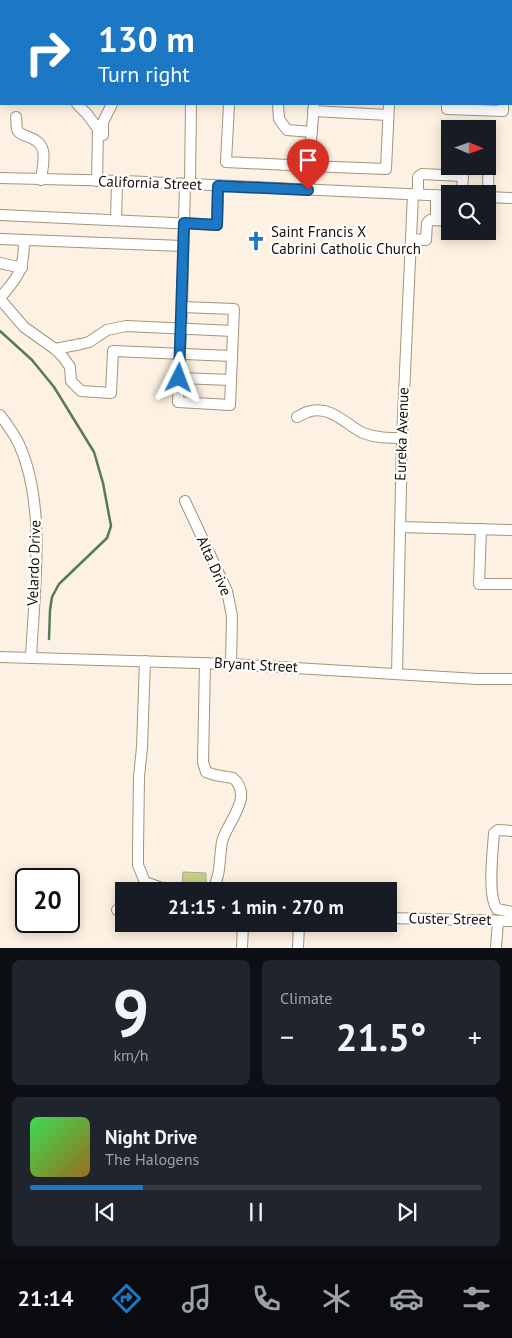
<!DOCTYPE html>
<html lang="en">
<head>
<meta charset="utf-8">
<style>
	body { margin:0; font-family:"PT Sans",sans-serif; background:#20242c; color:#f1f3f6; height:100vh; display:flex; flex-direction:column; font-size:19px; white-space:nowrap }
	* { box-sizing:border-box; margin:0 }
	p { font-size:16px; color:#9ea1a6 }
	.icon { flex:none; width:28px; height:28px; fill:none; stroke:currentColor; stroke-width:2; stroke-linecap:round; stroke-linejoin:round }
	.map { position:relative; height:948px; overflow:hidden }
	.side { display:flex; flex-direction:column; gap:12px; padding:12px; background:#0d0f14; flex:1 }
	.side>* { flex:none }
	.banner { position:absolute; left:0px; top:0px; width:512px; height:105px; box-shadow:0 2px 12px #0003; background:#1c78c5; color:#fff; overflow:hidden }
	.needle { width:32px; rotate:92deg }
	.controls { position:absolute; left:441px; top:120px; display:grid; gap:10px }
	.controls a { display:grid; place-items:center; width:55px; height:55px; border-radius:0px; background:#171b24; box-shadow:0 2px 12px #0003; font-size:25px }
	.speed { position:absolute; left:15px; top:868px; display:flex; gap:10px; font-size:25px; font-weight:700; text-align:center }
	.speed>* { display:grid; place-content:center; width:65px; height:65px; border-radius:50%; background:#171b24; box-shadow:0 2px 12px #0003; line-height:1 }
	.speed .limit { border:2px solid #111; border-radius:8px; background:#fff; color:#111 }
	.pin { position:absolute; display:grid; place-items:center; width:42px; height:42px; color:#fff; margin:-51px -21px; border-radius:50% 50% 50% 0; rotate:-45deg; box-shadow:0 0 5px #0007 }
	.pin .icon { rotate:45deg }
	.me { position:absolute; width:55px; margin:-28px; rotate:3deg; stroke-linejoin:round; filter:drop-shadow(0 0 4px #0008) }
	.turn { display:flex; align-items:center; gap:18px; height:105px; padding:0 15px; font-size:22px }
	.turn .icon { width:65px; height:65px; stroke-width:2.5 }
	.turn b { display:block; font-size:35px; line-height:42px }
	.big { font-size:38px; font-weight:700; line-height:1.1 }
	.side .card { flex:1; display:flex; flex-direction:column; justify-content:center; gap:8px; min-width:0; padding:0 18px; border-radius:8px; background:#20242c }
	.side .dial { align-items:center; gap:0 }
	.dial b { font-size:65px; line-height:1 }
	.song { display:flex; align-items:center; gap:15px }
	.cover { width:60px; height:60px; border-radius:8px; background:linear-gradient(135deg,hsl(130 70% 55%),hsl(40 70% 35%)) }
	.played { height:5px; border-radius:2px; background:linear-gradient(90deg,#1c78c5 25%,#363941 25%) }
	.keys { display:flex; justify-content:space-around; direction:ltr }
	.heat { display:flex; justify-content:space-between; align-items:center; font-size:28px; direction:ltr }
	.side .tiles { flex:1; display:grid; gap:12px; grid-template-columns:1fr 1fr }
	.card:last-child { grid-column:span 2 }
	.trip { position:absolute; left:115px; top:882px; width:282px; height:50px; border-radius:0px; background:#171b24; box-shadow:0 2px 12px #0003; font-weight:700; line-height:50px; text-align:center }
	.tab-bar { display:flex; height:80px; justify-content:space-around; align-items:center; background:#090b0e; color:#9ea1a6 }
	.tab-bar .icon { width:35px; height:35px }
	.tab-bar .on { color:#1c78c5 }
	.tab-bar b { font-size:22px; color:#f1f3f6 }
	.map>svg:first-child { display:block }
</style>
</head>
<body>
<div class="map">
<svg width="512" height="948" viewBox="0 0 512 948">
	<rect width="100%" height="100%" fill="#fcf1e2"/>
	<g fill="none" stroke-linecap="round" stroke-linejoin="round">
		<!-- stream -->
		<path stroke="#587a54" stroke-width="2.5" d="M0,331L32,360L54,387L94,452L103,483L111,526L107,538L59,584L52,597L50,610L49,639"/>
	</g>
	<!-- building -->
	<g fill="#cdd089" stroke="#aaac90">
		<path d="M183,872L206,873V888L182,887Z"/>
		<path d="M256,885L274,886V891H246V886L256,887Z"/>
	</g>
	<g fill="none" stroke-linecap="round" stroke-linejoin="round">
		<defs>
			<g id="minor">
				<path d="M29,1V0"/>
				<path d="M79,1V0"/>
				<path d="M121,1V0"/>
				<path d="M164,1V0"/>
				<path d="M201,1V0"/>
				<path d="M233,1V0"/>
				<path d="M277,1V0"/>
				<path d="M321,1V0"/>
				<path d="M393,1V0"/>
				<path d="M450,1V0"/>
				<path d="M511,8H512"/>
				<path d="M0,32H1"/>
				<path d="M77,104L87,114L98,129L97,181"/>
				<path d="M229,104L226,162L309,166L314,104"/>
				<path d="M278,104L279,119L287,130L312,132"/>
				<path d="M447,104V109L503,111V104"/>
				<path d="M313,111L388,115"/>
				<path d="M16,117C17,121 16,126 17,129C19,138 40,135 43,151C45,159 42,171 41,180"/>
				<path d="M466,129H485"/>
				<path d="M488,129L489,132L488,197"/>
				<path d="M103,135V122L112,104"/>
				<path d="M0,178L124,181L450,196"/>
				<path d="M190,184L191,104"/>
				<path d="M309,190V166L386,169L389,104"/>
				<path d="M418,194V177L422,174L463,176L462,188L460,194"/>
				<path d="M488,197L512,198"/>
				<path d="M0,215L217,225L218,186"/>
				<path d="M116,220L117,181"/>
				<path d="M436,220V195"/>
				<path d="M0,239L183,246"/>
				<path d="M411,239L426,240L427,223L430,220L450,221"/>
				<path d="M0,263L22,268"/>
				<path d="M0,298C19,276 24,270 24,240"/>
				<path d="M0,299L24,327L55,349L63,357L70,367L71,381L81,391L111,393L113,351L232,356"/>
				<path d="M182,307L234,309L230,405L178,402Z"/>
				<path d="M182,307L185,184"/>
				<path d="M55,349L81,344L89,342L107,330L126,326L233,331"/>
				<path d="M179,378L231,380"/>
				<path d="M0,415C7,424 14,434 19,444C47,506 34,591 31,658"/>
				<path d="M297,417C301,415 306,412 311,411C331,406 347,425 363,433C376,438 389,438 402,438"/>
				<path d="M185,501L227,591L232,616L231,664"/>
				<path d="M400,527L512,530"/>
				<path d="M481,529L479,584H512"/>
				<path d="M0,657L231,664L477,679H512"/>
				<path d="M145,661L142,747L139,777L138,849V865L145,882L159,887"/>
				<path d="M205,663L203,762L206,772L215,775L233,778C255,797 226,823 222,842C219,859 221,876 212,891"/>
				<path d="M397,673L402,438L413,194"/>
				<path d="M512,831L498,830L494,833C493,850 487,896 497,909L512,912"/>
				<path d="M117,910H124"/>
				<path d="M389,918L512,921"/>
				<path d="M242,948L243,924"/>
				<path d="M298,948L299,924"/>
				<path d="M496,948L498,921"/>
			</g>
		</defs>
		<!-- minor casing -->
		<use href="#minor" stroke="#a5947d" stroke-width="12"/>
		<!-- minor -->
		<use href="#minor" stroke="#fff" stroke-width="10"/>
	</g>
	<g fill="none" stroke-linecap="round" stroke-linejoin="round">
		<defs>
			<path id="route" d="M179,378L184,223L217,225L218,186L308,190"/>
		</defs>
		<!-- route casing -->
		<use href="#route" stroke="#124e80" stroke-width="12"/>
		<!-- route -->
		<use href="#route" stroke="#1c78c5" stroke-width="9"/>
	</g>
	<!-- icons -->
	<defs>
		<symbol id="church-bare" viewBox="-9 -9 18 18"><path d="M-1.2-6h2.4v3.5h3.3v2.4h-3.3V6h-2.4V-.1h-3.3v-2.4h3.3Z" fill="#1c78c5" stroke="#fff" stroke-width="2.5" paint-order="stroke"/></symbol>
	</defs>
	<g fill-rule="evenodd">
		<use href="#church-bare" x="242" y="227" width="28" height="28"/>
	</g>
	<g text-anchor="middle" stroke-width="4.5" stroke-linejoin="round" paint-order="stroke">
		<!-- street labels -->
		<g font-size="15" fill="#160f07" stroke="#fff">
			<text transform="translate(150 183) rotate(2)" y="5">California Street</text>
			<text transform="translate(402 434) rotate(-88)" y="5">Eureka Avenue</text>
			<text transform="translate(34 563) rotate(-88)" y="5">Velardo Drive</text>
			<text transform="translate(214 566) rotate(66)" y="5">Alta Drive</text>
			<text transform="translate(256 665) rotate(3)" y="5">Bryant Street</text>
			<text transform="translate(450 919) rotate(1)" y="5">Custer Street</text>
		</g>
		<!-- poi labels -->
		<g font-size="15" fill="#160f07" stroke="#fff" text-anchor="start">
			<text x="271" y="237">Saint Francis X<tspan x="271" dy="17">Cabrini Catholic Church</tspan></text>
		</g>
	</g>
</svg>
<div class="controls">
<a><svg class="needle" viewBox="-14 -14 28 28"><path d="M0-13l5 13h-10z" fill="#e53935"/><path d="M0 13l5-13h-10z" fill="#9ea1a6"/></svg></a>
<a><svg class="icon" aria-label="search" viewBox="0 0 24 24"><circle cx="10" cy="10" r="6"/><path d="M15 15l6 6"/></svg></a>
</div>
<div class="speed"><div class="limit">20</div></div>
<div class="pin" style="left:308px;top:190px;background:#d93025"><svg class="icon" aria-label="arrive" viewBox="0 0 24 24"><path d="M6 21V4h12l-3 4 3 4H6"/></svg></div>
<svg class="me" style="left:179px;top:378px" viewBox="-20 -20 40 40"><path d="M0-17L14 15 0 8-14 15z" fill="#1c78c5" stroke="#fff" stroke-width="4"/></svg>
<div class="trip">21:15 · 1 min · 270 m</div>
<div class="banner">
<div class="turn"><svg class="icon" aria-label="right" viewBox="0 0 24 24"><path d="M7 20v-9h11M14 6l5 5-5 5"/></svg><div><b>130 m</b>Turn right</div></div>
</div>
</div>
<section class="side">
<div class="tiles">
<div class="card dial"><b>9</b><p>km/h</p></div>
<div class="card"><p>Climate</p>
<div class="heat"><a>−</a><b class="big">21.5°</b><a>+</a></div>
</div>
<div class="card">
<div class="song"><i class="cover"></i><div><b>Night Drive</b><p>The Halogens</p></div></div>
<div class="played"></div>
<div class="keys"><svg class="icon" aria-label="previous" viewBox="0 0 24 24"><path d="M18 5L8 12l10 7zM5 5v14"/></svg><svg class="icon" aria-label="pause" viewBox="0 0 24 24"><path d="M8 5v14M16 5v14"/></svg><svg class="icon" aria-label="next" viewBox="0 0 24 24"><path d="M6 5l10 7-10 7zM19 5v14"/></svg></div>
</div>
</div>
</section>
<nav class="tab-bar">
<b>21:14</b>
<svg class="icon on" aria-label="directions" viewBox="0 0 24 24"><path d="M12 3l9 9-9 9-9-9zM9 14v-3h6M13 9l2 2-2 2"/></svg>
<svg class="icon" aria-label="music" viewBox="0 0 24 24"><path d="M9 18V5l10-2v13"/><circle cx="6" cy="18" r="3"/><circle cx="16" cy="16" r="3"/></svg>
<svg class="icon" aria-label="phone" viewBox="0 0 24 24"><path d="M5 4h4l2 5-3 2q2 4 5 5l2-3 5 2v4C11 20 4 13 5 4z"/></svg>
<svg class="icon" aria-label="climate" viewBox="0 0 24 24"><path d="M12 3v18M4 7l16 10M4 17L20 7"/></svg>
<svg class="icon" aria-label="car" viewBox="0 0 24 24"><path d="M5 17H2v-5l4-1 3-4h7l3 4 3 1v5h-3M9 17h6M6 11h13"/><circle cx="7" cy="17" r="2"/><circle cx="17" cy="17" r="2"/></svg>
<svg class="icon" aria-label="filters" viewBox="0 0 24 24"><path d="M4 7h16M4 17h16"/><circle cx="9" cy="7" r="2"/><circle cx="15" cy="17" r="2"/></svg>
</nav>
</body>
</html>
